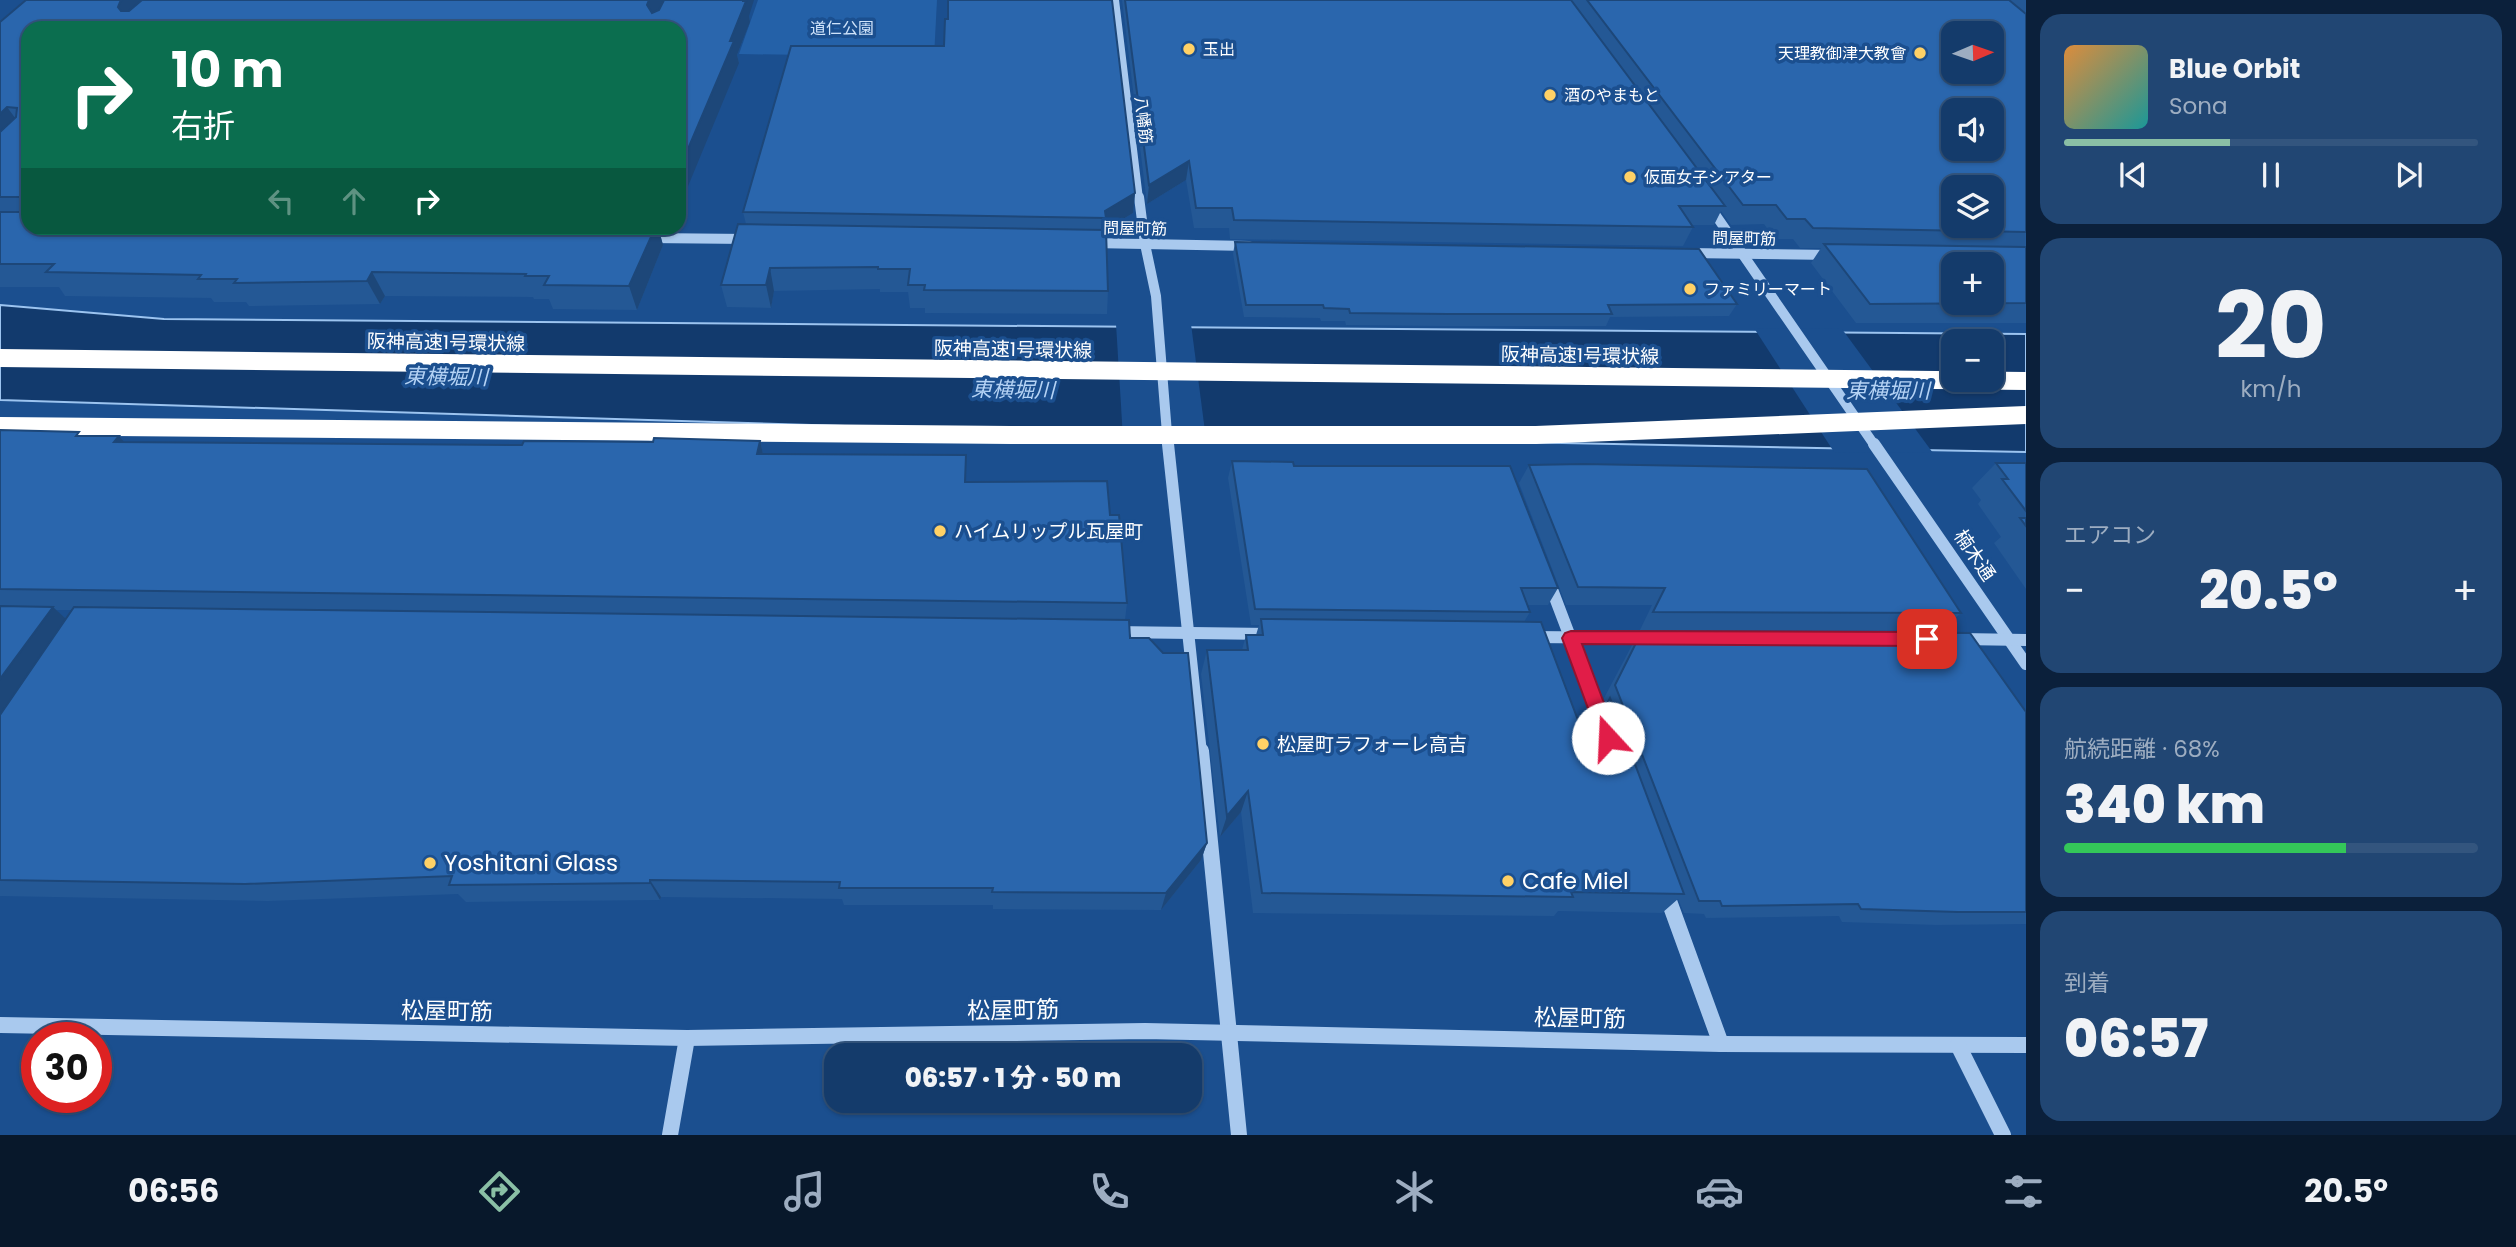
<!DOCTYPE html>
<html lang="ja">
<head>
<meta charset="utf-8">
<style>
	body { margin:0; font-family:Poppins,"Noto Sans JP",sans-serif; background:#214673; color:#f1f3f6; height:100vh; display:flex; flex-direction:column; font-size:26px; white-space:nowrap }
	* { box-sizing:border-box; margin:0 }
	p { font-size:23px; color:#9dadc1 }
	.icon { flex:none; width:38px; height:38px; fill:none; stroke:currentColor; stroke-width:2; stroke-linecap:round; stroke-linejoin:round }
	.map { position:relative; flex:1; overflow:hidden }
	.side { display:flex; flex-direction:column; gap:14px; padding:14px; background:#0b203b; width:490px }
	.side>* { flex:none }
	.top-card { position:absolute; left:21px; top:21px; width:665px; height:214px; border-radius:21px; box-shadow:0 2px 5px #0004,0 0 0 2px #33557e; background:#0b6e4f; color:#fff; overflow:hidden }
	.needle { width:46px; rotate:88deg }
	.buttons { position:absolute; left:1941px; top:21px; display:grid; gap:14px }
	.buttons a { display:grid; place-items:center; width:63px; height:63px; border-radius:14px; background:#143b6b; box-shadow:0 2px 5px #0004,0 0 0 2px #33557e; font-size:35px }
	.speed { position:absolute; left:21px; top:1022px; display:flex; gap:14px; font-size:35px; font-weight:700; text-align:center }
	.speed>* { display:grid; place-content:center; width:91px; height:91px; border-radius:50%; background:#143b6b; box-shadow:0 2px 5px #0004,0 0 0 2px #33557e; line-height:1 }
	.speed .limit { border:10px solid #d22; background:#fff; color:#111 }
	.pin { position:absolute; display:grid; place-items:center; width:60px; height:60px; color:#fff; margin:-30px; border-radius:14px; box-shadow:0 4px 10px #0006 }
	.me { position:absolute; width:77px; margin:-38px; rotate:340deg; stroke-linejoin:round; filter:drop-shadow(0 0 5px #0008) }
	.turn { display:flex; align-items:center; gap:24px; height:147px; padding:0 35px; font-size:32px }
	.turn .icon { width:91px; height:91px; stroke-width:2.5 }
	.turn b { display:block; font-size:49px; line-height:60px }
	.lanes { display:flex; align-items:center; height:66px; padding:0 35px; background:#0003; justify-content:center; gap:35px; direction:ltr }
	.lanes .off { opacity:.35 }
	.big { font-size:52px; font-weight:800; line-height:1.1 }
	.side .widget { flex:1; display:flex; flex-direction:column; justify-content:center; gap:10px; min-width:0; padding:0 24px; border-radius:21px; background:#214673 }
	.side .dial { align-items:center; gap:0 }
	.dial b { font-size:91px; line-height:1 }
	.song { display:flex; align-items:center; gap:21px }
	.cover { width:84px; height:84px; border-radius:10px; background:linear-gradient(135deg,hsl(30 70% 55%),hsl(180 70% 35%)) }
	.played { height:7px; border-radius:4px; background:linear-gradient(90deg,#8abfa5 40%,#33557e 40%) }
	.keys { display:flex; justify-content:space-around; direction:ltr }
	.heat { display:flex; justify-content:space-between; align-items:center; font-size:38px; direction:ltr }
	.charge { height:10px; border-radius:5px; background:linear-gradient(90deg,#34c759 68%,#33557e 0) }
	.trip { position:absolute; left:824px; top:1043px; width:378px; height:70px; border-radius:21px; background:#143b6b; box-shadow:0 2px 5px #0004,0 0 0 2px #33557e; font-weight:800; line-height:70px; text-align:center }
	.tab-bar { display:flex; height:112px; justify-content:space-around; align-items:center; background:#08182b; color:#9dadc1 }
	.tab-bar .icon { width:49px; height:49px }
	.tab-bar .current { color:#8abfa5 }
	.tab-bar b { font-size:32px; color:#f1f3f6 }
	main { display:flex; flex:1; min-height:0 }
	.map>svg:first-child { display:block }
</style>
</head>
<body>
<main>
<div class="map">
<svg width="2026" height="1135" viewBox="0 0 2026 1135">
	<rect width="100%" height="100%" fill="#1b4f8f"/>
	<!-- green -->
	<path fill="#2461a8" d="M758,0H937L934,57L739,54Z"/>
	<!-- water -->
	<path fill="#123a6d" stroke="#9cc4f0" stroke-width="2" fill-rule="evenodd" d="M0,305L164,319L2026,334V452L1105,434L0,400ZM1953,341H1992V380H1953Z"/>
	<!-- pier -->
	<g fill="#1b4f8f">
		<path d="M1116,324H1191L1206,439L1123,438Z"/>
		<path d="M1754,328L1842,329L1933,453L1834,452Z"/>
	</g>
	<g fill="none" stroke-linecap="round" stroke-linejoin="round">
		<!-- minor-far3 -->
		<path stroke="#a9c9ee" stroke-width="8" d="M1115,0L1139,199"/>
		<!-- minor-far2 -->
		<g stroke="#a9c9ee" stroke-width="10">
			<path d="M1139,197L1145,244L1156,296L1168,446"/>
			<path d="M1708,204L1875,446"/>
			<path d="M648,238L748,239"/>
			<path d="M1092,243L1249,246"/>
			<path d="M1687,253L1833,255"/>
		</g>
		<!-- minor-far1 -->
		<g stroke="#a9c9ee" stroke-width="12">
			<path d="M1168,444L1201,753"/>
			<path d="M1874,444L2026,664"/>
			<path d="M1548,579L1605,729"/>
			<path d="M1113,632L1270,634"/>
			<path d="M1530,637L1652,638"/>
			<path d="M1960,639L2026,640"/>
		</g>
		<!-- minor -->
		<g stroke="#a9c9ee" stroke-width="16">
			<path d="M1201,751L1239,1135"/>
			<path d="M1665,890L1721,1044"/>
			<path d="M0,1025L687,1038L1145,1031L1721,1044L2026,1045"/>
			<path d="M1958,1045L2003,1135"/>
			<path d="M670,1135L687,1038"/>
		</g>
		<!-- highway-bridge -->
		<g stroke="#fff" stroke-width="18">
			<path d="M0,358L2026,381"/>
			<path d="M1,426L1011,435H1536L2026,415"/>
		</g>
	</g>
	<!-- wall -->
	<g fill="#245895" fill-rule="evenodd">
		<path d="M1122,0H2026V323H1856L1811,263L1821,248H1800L1793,239H1775L1764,224L1731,225L1721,211L1714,225H1693V227L1683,246L1230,239L1229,228H1194L1186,180L1147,204Z"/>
		<path d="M749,16L750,22L737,55L739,63L679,28H28V228H671L670,230H659L663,245L637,310L553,309L549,299H534L533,297L385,296L380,304L249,306L246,302H214L211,298L65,296L59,287H0V22Z"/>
		<path d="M1135,193L1133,213L1106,230L1108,291L1107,314L925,313V308H910L908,292H880V289L774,291L771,308L727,307L721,285L746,224L743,212Z"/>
		<path d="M1235,242L1737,304L1729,316L1610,317L1606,326H1443L1346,325L1345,321H1321L1320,318L1244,317L1233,254Z"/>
		<path d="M0,430L82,436L124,442L522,445L653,442L760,441L763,454L967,482L1110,515L1127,603L1125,620L1207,843L1201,860L1161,910L993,909V905H844L842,899L661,897L660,900L466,902L458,894L268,901L0,896ZM56,610H72L66,619Z"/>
		<path d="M1232,461L1294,466L1558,588L1548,605H1527L1530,612L1524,622L1584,737L1592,721L1605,705L1603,700L1631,647L1642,631L2026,712V924L1937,925L1842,922L1839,916L1706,918L1704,914L1684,913L1678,899L1662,913L1558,911L1554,916L1253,913L1241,812L1220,837L1201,674L1207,650H1242L1246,635H1256L1259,625H1251L1228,478Z"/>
		<path d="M1996,463H2026V589L1994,543L2001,537L1978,504L1981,500L1972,488Z"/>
		<path d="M1529,465L1961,613L1941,631L1640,630L1652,605H1566L1519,483Z"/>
	</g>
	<!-- shaded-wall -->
	<g fill="#1d4779">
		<path d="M122,0H159L132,28L118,7L120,2Z"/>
		<path d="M649,0H664L653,26L647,5Z"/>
		<path d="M743,0H754L749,16L750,22L737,55L739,63L679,208V170L730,41Z"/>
		<path d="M7,107L24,130L0,153V114Z"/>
		<path d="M1189,161L1186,180L1147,204L1149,185Z"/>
		<path d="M1135,193L1133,213L1105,230V211Z"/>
		<path d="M655,228H658L663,245L637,310L629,286Z"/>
		<path d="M770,268L774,291L771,308L766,285Z"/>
		<path d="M372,272L385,296L380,304L367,281Z"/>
		<path d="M119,436L138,458L114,442Z"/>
		<path d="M760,441L765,463L757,454Z"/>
		<path d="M53,607L76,628L0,736V679Z"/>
		<path d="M1248,791L1241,812L1220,837L1227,816Z"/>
		<path d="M1207,843L1201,860L1161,910L1166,893Z"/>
		<path d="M650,880L661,897L660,900L650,883Z"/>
	</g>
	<!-- building -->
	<g fill="#2a66ad" stroke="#1d4779" stroke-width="2" fill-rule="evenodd">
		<path d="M26,0H122L120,2L118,7L121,11H129L142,0H649L647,5L652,13L659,10L664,0H743V1H746L730,41H734L679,170V28H28V197H0V132L16,117L17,108L7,107L0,114V22Z"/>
		<path d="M948,0H1112L1135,193L1105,211L1106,218L743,212L791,46H944L945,19H948Z"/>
		<path d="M1125,0H1571L1725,206H1679L1693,227L1234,220L1232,208H1196L1189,161L1149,185Z"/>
		<path d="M1587,0H2009L2026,14V232L1813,228L1805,219H1787L1776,205H1743ZM1953,33H1992V72H1953ZM1953,110H1992V149H1953ZM1953,187H1992V226H1953Z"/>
		<path d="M0,212H28V228H655L629,286L544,285L549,276H525L526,274L372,272L367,281L234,283L237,279H198L201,275L46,272L54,264H0Z"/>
		<path d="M738,224L1106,230L1108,291L924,290L925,285H908L910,269H878V267L770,268L766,285H721Z"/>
		<path d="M1235,242L1699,249L1737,304L1608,305L1612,314H1448L1350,313L1349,309L1324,308L1323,305H1246Z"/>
		<path d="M1824,244L2026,247V303L1870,304ZM1953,264H1992V303H1953Z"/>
		<path d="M0,430L79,432L76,436H119L114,442L522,445L524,441L653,442L654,438L760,441L757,454L966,455L965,482L1107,481L1110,515H1119L1127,603L0,589Z"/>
		<path d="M1232,461L1293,462L1294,466H1510L1558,588H1521L1530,612L1255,609Z"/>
		<path d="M1996,463H2026V511L2002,479H2008Z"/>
		<path d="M1583,464L1867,469L1961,613L1653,612L1665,588L1578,587L1529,465Z"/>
		<path d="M2020,518H2026V526Z"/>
		<path d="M0,606L53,607L0,679Z"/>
		<path d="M74,607L1129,620L1130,638H1149L1163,653H1188L1207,843L1166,893L992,892L993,888H839L840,882L650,880V883L449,885L452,876L245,884L0,880V715Z"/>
		<path d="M1261,619L1541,622L1587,744L1610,698L1684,894L1571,892L1573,897L1262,893L1248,791L1227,816L1207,650H1248L1246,635H1263Z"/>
		<path d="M1642,631L1970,633L2026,712V912H1958L1861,909L1858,904L1722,906L1720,901H1699L1615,685Z"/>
	</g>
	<!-- route -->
	<path fill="#e11d48" stroke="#92132f" stroke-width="2" d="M1571,631L1927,632L1933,634L1936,639L1933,644L1927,646L1582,644L1617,738L1615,744L1608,746L1602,744L1599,738L1562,638L1565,633Z"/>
	<!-- markers -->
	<g fill="#ffd166" stroke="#1b4f8f" stroke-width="2.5">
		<circle cx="1189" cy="49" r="7"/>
		<circle cx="1920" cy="53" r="7"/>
		<circle cx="1550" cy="95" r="7"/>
		<circle cx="1630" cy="177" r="7"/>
		<circle cx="1690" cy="289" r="7"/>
		<circle cx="940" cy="531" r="7"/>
		<circle cx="1263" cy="744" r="7"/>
		<circle cx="430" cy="863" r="7"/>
		<circle cx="1508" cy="881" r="7"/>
	</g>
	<g text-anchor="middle" stroke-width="7" stroke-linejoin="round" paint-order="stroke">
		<!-- far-park labels -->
		<g font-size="16" fill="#cfe3fa" stroke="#1b4f8f">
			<text x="842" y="34">道仁公園</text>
		</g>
		<!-- far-poi labels -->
		<g font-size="16" fill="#fff" stroke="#1b4f8f" text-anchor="start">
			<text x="1203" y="55">玉出</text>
			<text x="1906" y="59" text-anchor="end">天理教御津大教會</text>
			<text x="1564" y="101">酒のやまもと</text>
			<text x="1644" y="183">仮面女子シアター</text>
			<text x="1704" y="295">ファミリーマート</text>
		</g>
		<!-- far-street labels -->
		<g font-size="16" fill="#fff" stroke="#1b4f8f">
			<text transform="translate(1144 120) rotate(83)" y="6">八幡筋</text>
			<text transform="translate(1135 228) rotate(1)" y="6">問屋町筋</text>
			<text transform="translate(1744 238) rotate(1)" y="6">問屋町筋</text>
		</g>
		<!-- street labels -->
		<g font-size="19" fill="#fff" stroke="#1b4f8f">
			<text transform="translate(446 342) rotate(1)" y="7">阪神高速1号環状線</text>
			<text transform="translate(1013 349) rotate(1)" y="7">阪神高速1号環状線</text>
			<text transform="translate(1580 355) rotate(1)" y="7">阪神高速1号環状線</text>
			<text transform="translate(1975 555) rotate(56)" y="7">楠木通</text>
		</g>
		<!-- poi labels -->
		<g font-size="19" fill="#fff" stroke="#1b4f8f" text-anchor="start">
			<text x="954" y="538">ハイムリップル瓦屋町</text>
			<text x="1277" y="751">松屋町ラフォーレ高吉</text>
		</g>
		<!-- water labels -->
		<g font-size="21" font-style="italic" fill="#b5d3f5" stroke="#1b4f8f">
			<text transform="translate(446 377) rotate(1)" y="7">東横堀川</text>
			<text transform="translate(1013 390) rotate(1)" y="7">東横堀川</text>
			<text x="1888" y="398">東横堀川</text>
		</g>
		<!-- near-poi labels -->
		<g font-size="23" fill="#fff" stroke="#1b4f8f" text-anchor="start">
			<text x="444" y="871">Yoshitani Glass</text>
			<text x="1522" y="889">Cafe Miel</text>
		</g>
		<!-- near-street labels -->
		<g font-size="23" fill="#fff" stroke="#1b4f8f">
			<text transform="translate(1013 1010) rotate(-1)" y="8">松屋町筋</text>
			<text transform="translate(447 1011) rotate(1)" y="8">松屋町筋</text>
			<text transform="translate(1580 1018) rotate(1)" y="8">松屋町筋</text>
		</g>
	</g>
</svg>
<div class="buttons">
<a><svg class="needle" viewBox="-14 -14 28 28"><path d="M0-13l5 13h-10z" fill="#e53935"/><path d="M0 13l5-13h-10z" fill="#9dadc1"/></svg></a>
<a><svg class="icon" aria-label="sound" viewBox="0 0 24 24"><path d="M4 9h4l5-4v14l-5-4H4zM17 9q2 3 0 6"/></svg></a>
<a><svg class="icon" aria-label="layers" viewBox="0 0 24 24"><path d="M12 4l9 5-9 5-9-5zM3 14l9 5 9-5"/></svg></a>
<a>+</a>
<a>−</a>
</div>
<div class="speed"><div class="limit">30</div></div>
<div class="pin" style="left:1927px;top:639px;background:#d93025"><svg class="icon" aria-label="arrive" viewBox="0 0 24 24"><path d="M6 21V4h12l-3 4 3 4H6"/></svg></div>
<svg class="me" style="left:1608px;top:738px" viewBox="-20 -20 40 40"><circle r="19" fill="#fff"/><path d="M0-13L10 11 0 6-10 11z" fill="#e11d48"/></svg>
<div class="trip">06:57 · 1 分 · 50 m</div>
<div class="top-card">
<div class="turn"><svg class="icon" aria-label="right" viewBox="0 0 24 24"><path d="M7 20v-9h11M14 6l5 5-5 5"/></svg><div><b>10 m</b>右折</div></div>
<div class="lanes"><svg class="icon off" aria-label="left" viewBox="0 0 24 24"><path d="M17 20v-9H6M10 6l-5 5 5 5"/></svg><svg class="icon off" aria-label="ahead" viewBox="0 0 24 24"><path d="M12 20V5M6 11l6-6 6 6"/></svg><svg class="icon" aria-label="right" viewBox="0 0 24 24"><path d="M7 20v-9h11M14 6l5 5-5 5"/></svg></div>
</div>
</div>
<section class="side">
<div class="widget">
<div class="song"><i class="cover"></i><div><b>Blue Orbit</b><p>Sona</p></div></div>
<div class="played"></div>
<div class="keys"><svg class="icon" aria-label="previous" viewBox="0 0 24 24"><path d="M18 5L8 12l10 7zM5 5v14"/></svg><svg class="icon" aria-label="pause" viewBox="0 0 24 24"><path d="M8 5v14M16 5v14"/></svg><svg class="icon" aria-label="next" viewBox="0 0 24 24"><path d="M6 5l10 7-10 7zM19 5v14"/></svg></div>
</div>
<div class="widget dial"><b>20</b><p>km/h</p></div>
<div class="widget"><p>エアコン</p>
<div class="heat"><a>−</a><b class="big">20.5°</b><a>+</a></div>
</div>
<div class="widget"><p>航続距離 · 68%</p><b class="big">340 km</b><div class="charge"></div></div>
<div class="widget"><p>到着</p><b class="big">06:57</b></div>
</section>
</main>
<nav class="tab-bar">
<b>06:56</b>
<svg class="icon current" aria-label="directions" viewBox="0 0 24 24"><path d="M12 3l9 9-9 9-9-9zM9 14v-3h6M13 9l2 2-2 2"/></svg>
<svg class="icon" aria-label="music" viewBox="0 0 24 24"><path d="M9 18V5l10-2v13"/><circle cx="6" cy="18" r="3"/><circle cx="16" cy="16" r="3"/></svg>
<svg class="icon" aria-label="phone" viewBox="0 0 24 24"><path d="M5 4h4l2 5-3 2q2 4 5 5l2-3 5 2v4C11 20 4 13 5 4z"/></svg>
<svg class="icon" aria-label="climate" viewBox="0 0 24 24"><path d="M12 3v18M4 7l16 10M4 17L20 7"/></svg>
<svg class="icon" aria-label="car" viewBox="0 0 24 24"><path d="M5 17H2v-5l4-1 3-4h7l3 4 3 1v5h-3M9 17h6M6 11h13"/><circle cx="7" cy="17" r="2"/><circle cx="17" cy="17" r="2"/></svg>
<svg class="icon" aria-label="filters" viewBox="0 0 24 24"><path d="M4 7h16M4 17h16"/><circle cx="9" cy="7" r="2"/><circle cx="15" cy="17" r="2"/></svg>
<b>20.5°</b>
</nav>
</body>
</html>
